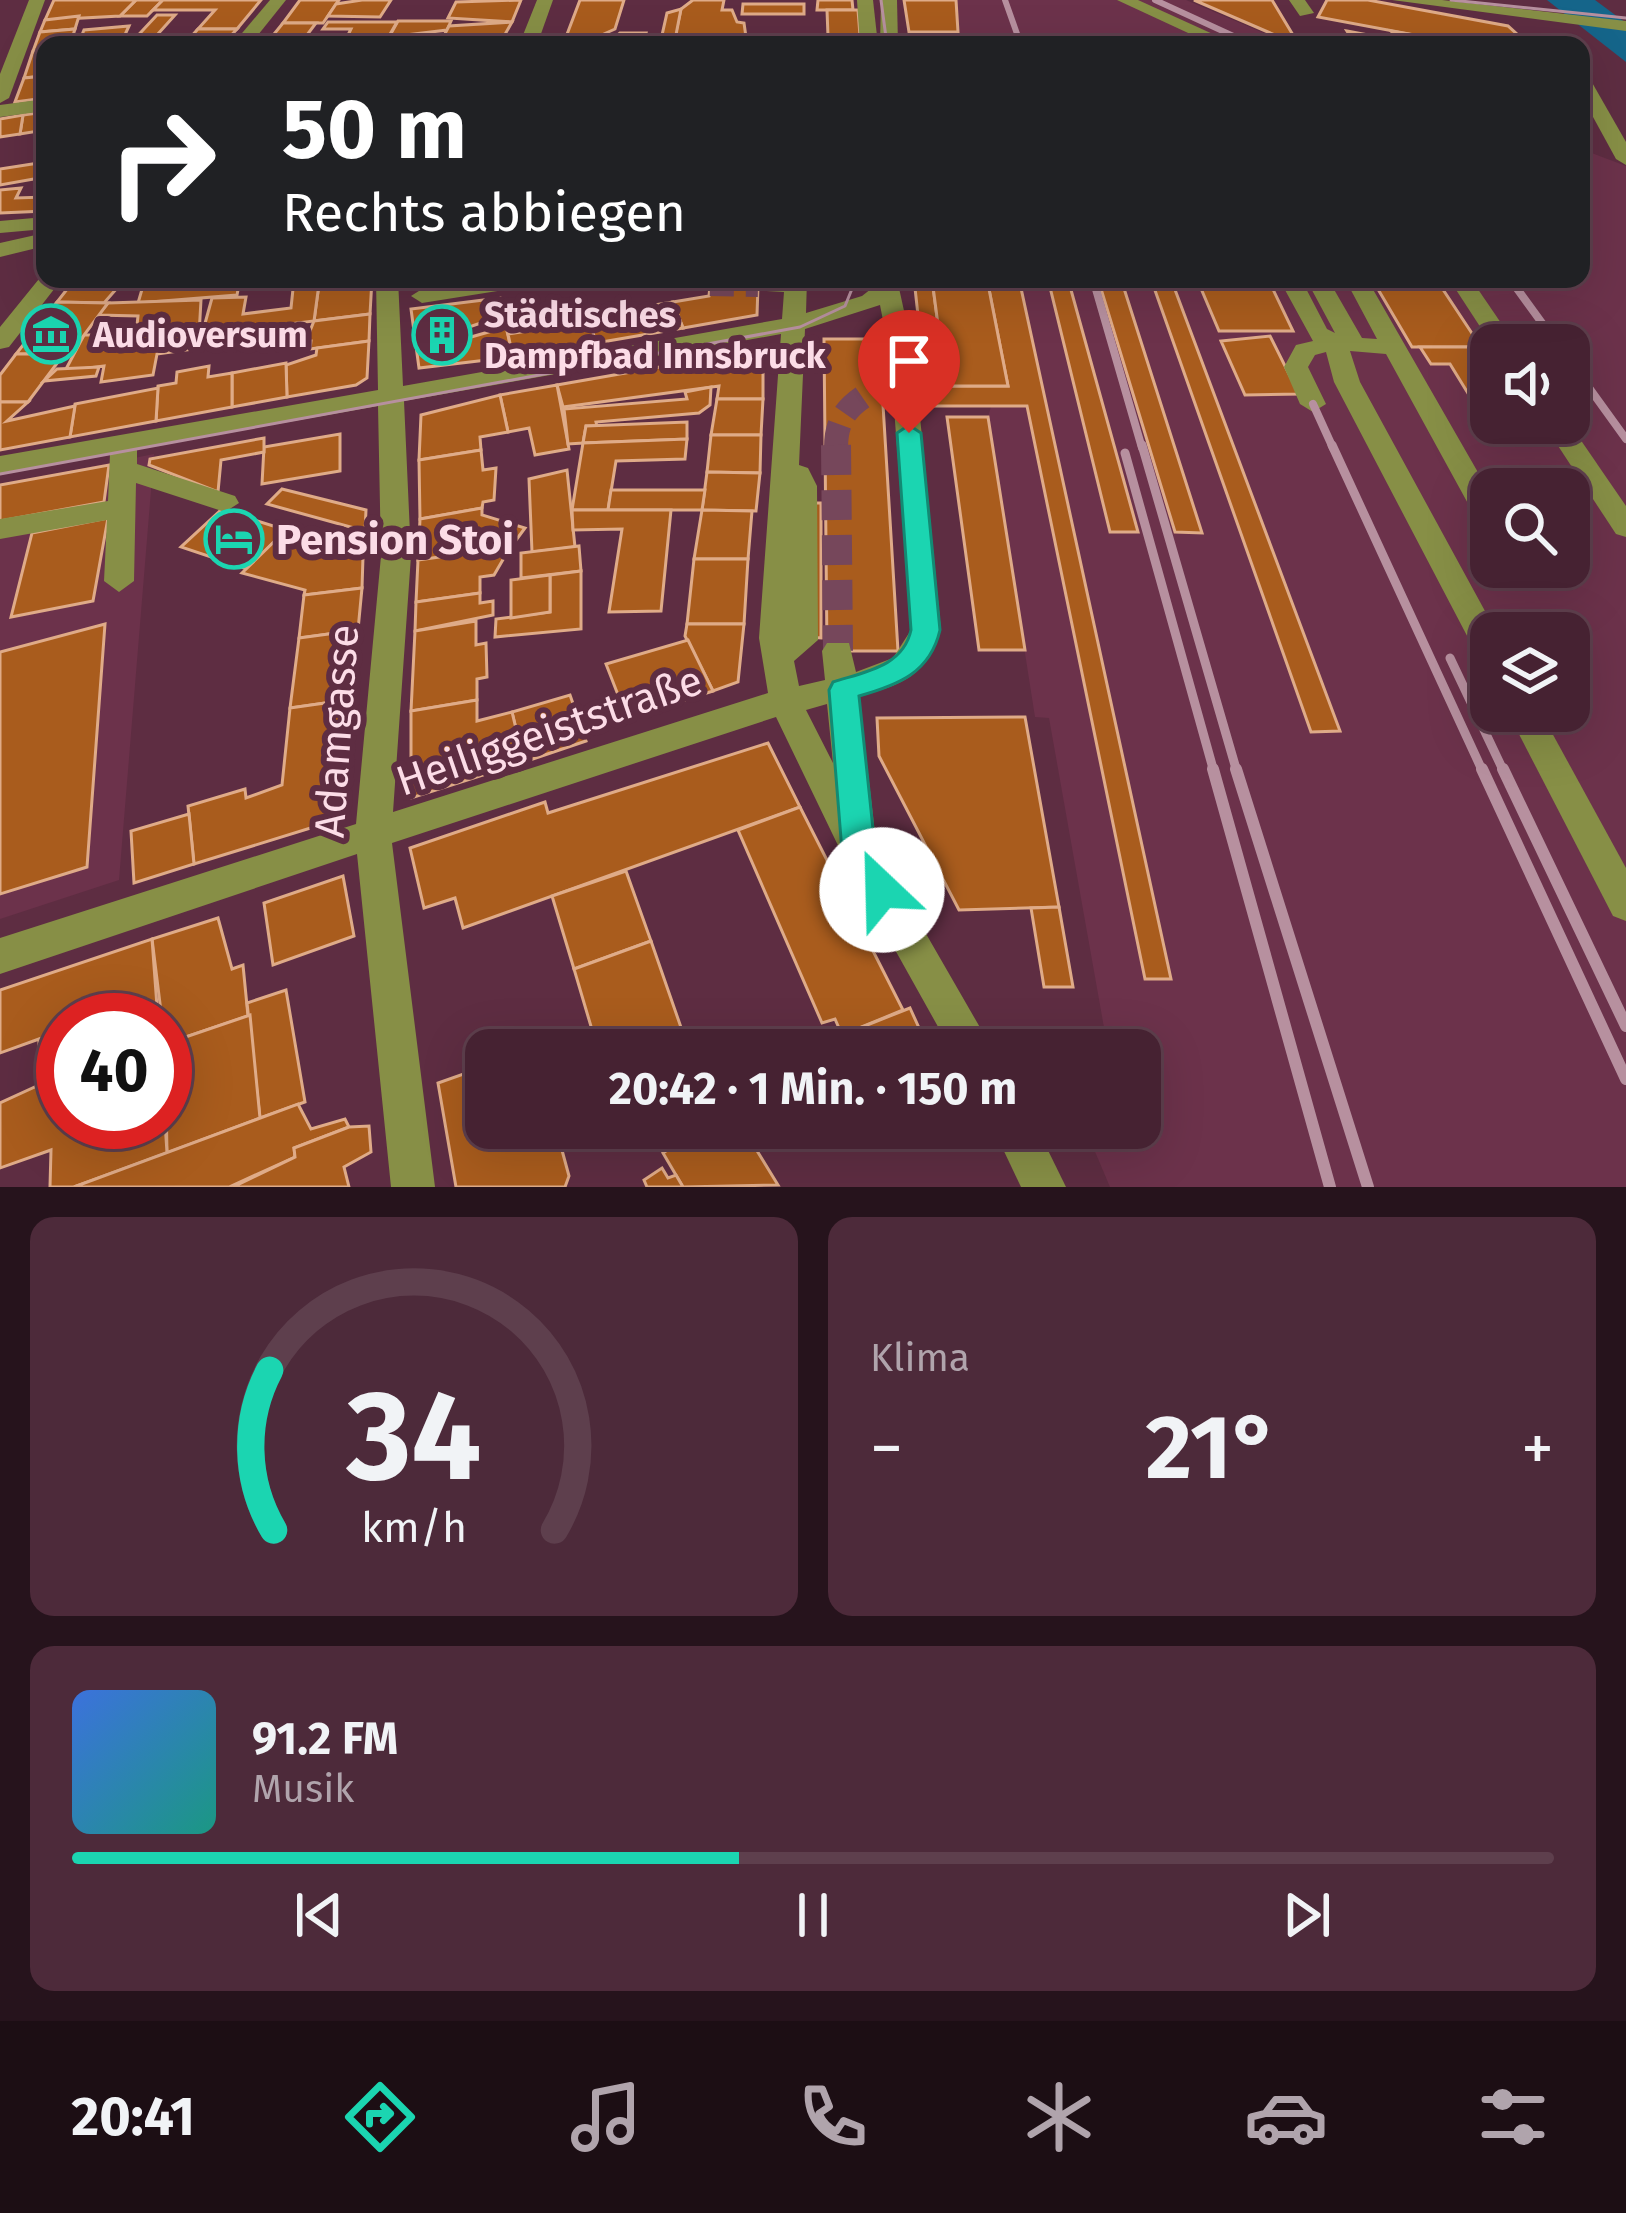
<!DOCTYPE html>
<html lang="de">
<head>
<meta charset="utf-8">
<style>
	body { margin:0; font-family:"Fira Sans",sans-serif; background:#4d2a3a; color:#f1f3f6; height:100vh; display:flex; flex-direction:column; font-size:45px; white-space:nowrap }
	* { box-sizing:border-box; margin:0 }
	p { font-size:39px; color:#b0a4ac }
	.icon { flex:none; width:66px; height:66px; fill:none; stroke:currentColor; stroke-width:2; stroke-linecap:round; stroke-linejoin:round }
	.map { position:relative; height:1187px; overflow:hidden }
	.sheet { display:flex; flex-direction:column; gap:30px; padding:30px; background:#26131c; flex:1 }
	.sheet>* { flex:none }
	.hud { position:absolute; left:36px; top:36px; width:1554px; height:252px; border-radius:24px; box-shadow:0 12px 48px #0002,0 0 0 3px #5e3f4d; background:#202124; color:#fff; overflow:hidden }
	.buttons { position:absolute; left:1470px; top:324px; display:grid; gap:24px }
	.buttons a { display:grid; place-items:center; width:120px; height:120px; border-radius:24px; background:#462232; box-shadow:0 12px 48px #0002,0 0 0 3px #5e3f4d; font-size:60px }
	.speed { position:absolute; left:36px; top:993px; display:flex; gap:24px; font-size:60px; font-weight:700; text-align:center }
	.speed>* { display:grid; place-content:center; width:156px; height:156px; border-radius:50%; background:#462232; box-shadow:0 12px 48px #0002,0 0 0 3px #5e3f4d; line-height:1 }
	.speed .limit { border:18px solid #d22; background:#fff; color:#111 }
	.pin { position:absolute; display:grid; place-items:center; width:102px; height:102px; color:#fff; margin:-123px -51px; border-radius:50% 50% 50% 0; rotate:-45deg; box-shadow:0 0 12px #0007 }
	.pin .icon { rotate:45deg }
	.me { position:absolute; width:132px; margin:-66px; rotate:336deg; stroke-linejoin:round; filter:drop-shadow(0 0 9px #0008) }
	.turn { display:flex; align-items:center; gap:42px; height:252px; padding:0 48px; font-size:54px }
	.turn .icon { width:156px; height:156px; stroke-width:2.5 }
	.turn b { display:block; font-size:84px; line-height:102px }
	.big { font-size:90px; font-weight:700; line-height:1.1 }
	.sheet .card { flex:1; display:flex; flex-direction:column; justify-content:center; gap:18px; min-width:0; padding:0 42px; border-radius:24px; background:#4d2a3a }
	.sheet .dial { align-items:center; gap:0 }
	.dial svg { height:312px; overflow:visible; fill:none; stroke:#5e3f4d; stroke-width:7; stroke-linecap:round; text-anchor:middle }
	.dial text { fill:#f1f3f6; stroke:none }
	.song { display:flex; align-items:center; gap:36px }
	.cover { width:144px; height:144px; border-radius:18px; background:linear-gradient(135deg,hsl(220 70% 55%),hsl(170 70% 35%)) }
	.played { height:12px; border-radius:6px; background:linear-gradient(90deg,#1bd5b1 45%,#5e3f4d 45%) }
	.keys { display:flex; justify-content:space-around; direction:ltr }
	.heat { display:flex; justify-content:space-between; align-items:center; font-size:66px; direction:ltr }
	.sheet .tiles { flex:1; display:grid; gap:30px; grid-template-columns:1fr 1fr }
	.card:last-child { grid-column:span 2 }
	.trip { position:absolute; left:465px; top:1029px; width:696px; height:120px; border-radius:24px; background:#462232; box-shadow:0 12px 48px #0002,0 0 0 3px #5e3f4d; font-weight:700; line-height:120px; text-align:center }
	.menu { display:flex; height:192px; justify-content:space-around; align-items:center; background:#1c0e14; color:#b0a4ac }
	.menu .icon { width:84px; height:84px }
	.menu .current { color:#1bd5b1 }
	.menu b { font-size:54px; color:#f1f3f6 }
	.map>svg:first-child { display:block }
</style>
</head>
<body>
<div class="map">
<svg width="1626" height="1187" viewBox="0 0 1626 1187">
	<rect width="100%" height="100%" fill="#5e2d42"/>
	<!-- built -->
	<g fill="#6c324b" fill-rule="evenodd">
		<path d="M957,0H1186L1292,45H958Z"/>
		<path d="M1581,149L1626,166V1187H1110L1085,1128H1140V1050H1108L1049,718L1035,717L988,417L992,403L987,279H1581ZM1491,345H1569V423H1491ZM1491,489H1569V567H1491ZM1491,633H1569V711H1491Z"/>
		<path d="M154,454L119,880L0,919V485Z"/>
	</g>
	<!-- water -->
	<path fill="#15658a" d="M1547,0H1595L1626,23V62Z"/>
	<!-- building -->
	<g fill="#a95c1d" stroke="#dfab88" stroke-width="3">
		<path d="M136,0H163L147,16H120Z"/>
		<path d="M136,0L120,16L45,20L54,0Z"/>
		<path d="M163,0H261L237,29H198L215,10H153Z"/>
		<path d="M300,0H339L323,23H283Z"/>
		<path d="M362,0H391L380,17L328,16L336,4Z"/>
		<path d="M521,0L512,22L448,18L456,2Z"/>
		<path d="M580,0H624L615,29L597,37H566Z"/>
		<path d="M693,0H724L722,10H732L737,22L744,23L746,37H675L681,9Z"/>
		<path d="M818,0H852L853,10H817Z"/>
		<path d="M904,0H956L958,32H909Z"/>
		<path d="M1194,0H1272L1299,45H1298Z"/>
		<path d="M1327,0H1368L1508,26L1529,45H1468L1318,17Z"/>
		<path d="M743,4H804V14H742Z"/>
		<path d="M681,9L674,45H563L566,37H597L595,44H606L620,33H646L643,44H660L667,13Z"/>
		<path d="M827,10H858L860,36H828Z"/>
		<path d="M157,15H175L148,45H129Z"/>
		<path d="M79,16L75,29L40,32L45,20Z"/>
		<path d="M398,21H451L447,30L389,37Z"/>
		<path d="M328,22H397L385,43H364L367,39L348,35L351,29H323Z"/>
		<path d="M512,22L499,45H439L449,26Z"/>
		<path d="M283,23H316L304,39H270Z"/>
		<path d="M129,26L123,39L80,40L84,30Z"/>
		<path d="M75,29L70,45L33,51L40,32Z"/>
		<path d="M198,29H237L226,41H187Z"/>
		<path d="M1347,31L1400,41L1391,31L1431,38L1434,45H1356Z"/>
		<path d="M762,36H856L857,45H771L761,44Z"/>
		<path d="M389,37H443L439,45H384Z"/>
		<path d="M45,50V76L24,78L33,51Z"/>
		<path d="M45,76V98L15,102L24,78Z"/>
		<path d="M45,112V130L20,134L23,115Z"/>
		<path d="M23,115L20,134L0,137V119Z"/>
		<path d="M45,162V177L0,185V169Z"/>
		<path d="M21,188L16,198L45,197V211L0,213V190Z"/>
		<path d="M75,279H125L104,303L57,302Z"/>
		<path d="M145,279H240L237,295L138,303Z"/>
		<path d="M372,279L370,314L314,321L319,284Z"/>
		<path d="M914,279H932L946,386H1008L987,279H1019L1171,979H1145L1027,406H928Z"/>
		<path d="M932,279H987L1008,386H946Z"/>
		<path d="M1048,279H1068L1138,532H1110Z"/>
		<path d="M1098,279H1121L1202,533L1175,532Z"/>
		<path d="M1151,279H1171L1340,731L1311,732Z"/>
		<path d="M1197,279H1268L1293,331H1219Z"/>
		<path d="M1372,279H1436L1481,347H1412Z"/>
		<path d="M319,284L314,321L208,334L210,326L204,327L212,298L246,297L243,314L291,308L293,289Z"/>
		<path d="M710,286H758L757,315L683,328L673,302L709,296Z"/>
		<path d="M500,298L504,315L469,327L471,337L506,327L513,357L419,368L411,309Z"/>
		<path d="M201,300L199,335L239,330L237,343L157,354L153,375L101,382L104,366L65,371L84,335H136L138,316L98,315L108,303Z"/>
		<path d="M57,302L108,303L70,354H16Z"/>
		<path d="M673,302L683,328L596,343L588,316Z"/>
		<path d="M585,305L596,343L513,357L508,334L572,324L567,308Z"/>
		<path d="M370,314L369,341L310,349L311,341H306L314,321Z"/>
		<path d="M1270,336L1299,394L1245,395L1221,341Z"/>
		<path d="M824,339H879L898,651H827Z"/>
		<path d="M369,341L367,378L356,385L287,397L286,365L316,355L317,348Z"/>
		<path d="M1420,347H1481L1491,363V423H1531L1538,433L1493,434L1450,364H1431Z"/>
		<path d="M751,351L763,354V399H717L719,386L563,407L557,385Z"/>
		<path d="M16,354H64L28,402H0V375Z"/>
		<path d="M286,363L287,397L232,407V373Z"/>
		<path d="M209,366L208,377L232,373V407L156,421L158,386L176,383L177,372Z"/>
		<path d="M99,367L96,376L44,381L57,369Z"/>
		<path d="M557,385L569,449L535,455L529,428L508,432L500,395Z"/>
		<path d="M711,387L710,405L699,413L596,422L597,426H586L583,443L568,444L564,409L687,399L685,392Z"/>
		<path d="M158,388L156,421L70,437L75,404Z"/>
		<path d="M500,395L508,432L480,437L481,450L419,460L421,415Z"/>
		<path d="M717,399H763L761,435H711Z"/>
		<path d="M0,402H28L7,421L75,406L70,437L0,450Z"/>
		<path d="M947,417H988L1025,650H979Z"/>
		<path d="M687,422V439L583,443L586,426Z"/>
		<path d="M340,434V471L262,484L264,447Z"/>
		<path d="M711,435H761L760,473L707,472Z"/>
		<path d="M264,438V452L221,460L218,492L149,465L150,459Z"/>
		<path d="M687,439L685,459L616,461L608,510H572L583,443Z"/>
		<path d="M481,450L483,470L496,468L494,500L483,502L482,508L420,519L419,460Z"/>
		<path d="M109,465L104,502L0,521V485Z"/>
		<path d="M567,470L575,547L532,552L529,479Z"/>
		<path d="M707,472L760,473L756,511L702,510Z"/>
		<path d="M282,489L366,510L365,531L267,504Z"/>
		<path d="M611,490H705L702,510H608Z"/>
		<path d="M809,503H821V638L807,637Z"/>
		<path d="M482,508V515L525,528L508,551L469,544V538L453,540V556L418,560L420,519Z"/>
		<path d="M221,510L254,520L286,530L247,569L181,547Z"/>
		<path d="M572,510H671L661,611L609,612L622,529L573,530Z"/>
		<path d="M702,510L752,511L748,559H694Z"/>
		<path d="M108,518L93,601L11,617L32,533Z"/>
		<path d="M286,530L363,557L362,588L304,595L305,590L242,573Z"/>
		<path d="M469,544L508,551L494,575L480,577V593L416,602L418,560L469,553Z"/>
		<path d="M579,546L581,571L521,578V553Z"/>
		<path d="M694,559H748L744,624H687Z"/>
		<path d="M581,571V629L495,637L496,619L550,612V575Z"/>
		<path d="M550,575V612L511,618V580Z"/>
		<path d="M362,588L358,630L299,638L304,595Z"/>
		<path d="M480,593V603L493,601V615L415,631L416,602Z"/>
		<path d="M476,621V645L486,643L487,677L477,679V700L411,711L415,631Z"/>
		<path d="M105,624L87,867L0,894V652Z"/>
		<path d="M687,624H744L738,682L713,691L685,636Z"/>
		<path d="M358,630L353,699L290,708L299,638Z"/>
		<path d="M688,640L713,691L627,718L606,664Z"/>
		<path d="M570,695L586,741L524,762L512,712Z"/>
		<path d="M353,699L346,817L194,864L188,806L245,789L246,798L282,785L290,708Z"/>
		<path d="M477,700V721L512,712L524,762L411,798V711Z"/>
		<path d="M1025,717L1059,907L959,910L879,756L877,718Z"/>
		<path d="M768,743L800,807L463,928L455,898L424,908L410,848L545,802L548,813Z"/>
		<path d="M800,807L903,1010L842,1035L835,1019L822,1023L738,830Z"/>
		<path d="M189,814L194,864L134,883L131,831Z"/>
		<path d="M626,871L651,941L574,969L552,896Z"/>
		<path d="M343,876L354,936L273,965L264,903Z"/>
		<path d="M1059,907L1073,987H1044L1031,908Z"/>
		<path d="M218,918L232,969L243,965L248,1016L165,1044L152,939Z"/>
		<path d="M152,939L158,1020H115V1013L95,1020H63V1038L39,1046V1039L0,1053V990Z"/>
		<path d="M651,941L684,1036L662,1044L664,1050H598L574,969Z"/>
		<path d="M286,990L305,1102L260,1118L247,1003Z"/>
		<path d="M910,1008L929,1050H849L842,1035Z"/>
		<path d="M250,1015L260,1118L167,1153L165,1044Z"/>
		<path d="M486,1066V1128H556L569,1176L565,1187H456L438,1083Z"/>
		<path d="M63,1074V1122H165L167,1153L74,1187H50L51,1150L0,1168V1103Z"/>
		<path d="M298,1104L311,1129L345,1119L349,1127L294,1148L295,1157L229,1187H74Z"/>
		<path d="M369,1126L371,1152L344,1167L349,1187H233L295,1157L294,1148L349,1127Z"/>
		<path d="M701,1128H743L778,1185L683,1187L663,1153Z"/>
		<path d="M662,1168L668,1178L676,1175L683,1187H647L644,1180Z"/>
	</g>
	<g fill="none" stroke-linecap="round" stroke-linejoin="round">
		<!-- minor-tunnel-far1 -->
		<g stroke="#76475b" stroke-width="24" stroke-dasharray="24 12" stroke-linecap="butt">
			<path d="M710,284L758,285"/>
			<path d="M836,448C836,412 854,402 882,385"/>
		</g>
		<!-- minor-tunnel -->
		<path stroke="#76475b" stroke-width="30" stroke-dasharray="30 15" stroke-linecap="butt" d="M836,445L838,651"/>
		<!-- minor -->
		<g fill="#878f46" fill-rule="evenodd">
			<path d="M29,0H45L9,98L0,103V74Z"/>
			<path d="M270,0H286L250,45H232Z"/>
			<path d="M537,0H553L537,45H519Z"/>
			<path d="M857,0H873L878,45H860Z"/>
			<path d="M881,0H897L898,45H880Z"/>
			<path d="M1117,0H1138L1237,45H1214Z"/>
			<path d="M1289,0H1305L1314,13L1300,16Z"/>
			<path d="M1392,0H1442L1626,21V31Z"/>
			<path d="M1581,74L1590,79L1626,142V165L1616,159L1581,95Z"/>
			<path d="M45,99V111L0,117V105Z"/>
			<path d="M45,217V229L0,233V221Z"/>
			<path d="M40,234L45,236V246L0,257V243Z"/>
			<path d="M43,274L45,279H62L9,347L0,349V327Z"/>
			<path d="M376,279H398L403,386L782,319L784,292L750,290L747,285L755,279H807L806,313L862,296L876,285L875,279H897L914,356L941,630C928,675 901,686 859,696L875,833L872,840L993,1050H951L846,862L776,717L392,843L435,1187H391L357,854L0,974V938L356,824L381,556L378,406L137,449V464L235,496L239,503L225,512L136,483L134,581L119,592L104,581L107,520L0,539V519L108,501L110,454L0,474V456L378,390ZM880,305L890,356L911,630L893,658L856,672L849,643H827L822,651L825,680L799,686L794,661L818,640L817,486L808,468L799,465L805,329ZM781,334L759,638L768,693L393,812L411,556L404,401ZM827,704L833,763L806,710Z"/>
			<path d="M485,279H539L528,286L422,303L411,296L422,289Z"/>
			<path d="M566,279H717L721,284L710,291L577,286Z"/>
			<path d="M1279,279H1301L1327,329L1335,333L1306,279H1328L1362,338L1377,339L1345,279H1367L1491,495V509H1471L1386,354L1350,351L1360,382L1497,633H1491V663L1480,659L1475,651L1334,382L1326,352L1315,355L1308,367L1326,404L1313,412L1300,404L1284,367L1296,345L1313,341Z"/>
			<path d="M1449,279H1471L1516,345H1492Z"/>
			<path d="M1543,423H1569L1626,506V537L1616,534Z"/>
			<path d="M1507,711H1540L1626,868V921L1613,916Z"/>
			<path d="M993,1128H1037L1066,1187H1021Z"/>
		</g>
		<!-- tram -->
		<g stroke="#b7909f" stroke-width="3">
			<path d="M881,0L887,45"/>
			<path d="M1451,0L1626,18"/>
			<path d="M0,474L800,327L845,306L856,279"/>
		</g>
		<!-- rail-far3 -->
		<g stroke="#b7909f" stroke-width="6">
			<path d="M1005,0L1021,45"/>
			<path d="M1155,0L1253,45"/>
		</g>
		<!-- rail-far2 -->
		<g stroke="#b7909f" stroke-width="8">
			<path d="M1093,279L1142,448"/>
			<path d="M1510,279L1558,345"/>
			<path d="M1569,360L1626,439"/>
			<path d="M1313,404L1333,448"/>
		</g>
		<!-- rail-far1 -->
		<g stroke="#b7909f" stroke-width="9">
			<path d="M1142,445L1237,772"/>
			<path d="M1332,445L1483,772"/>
			<path d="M1125,453L1214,772"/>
			<path d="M1450,658L1504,772"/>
		</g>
		<!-- rail -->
		<g stroke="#b7909f" stroke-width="12">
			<path d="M1213,769L1330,1187"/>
			<path d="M1236,769L1368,1187"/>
			<path d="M1482,769L1626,1079"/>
			<path d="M1503,769L1626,1026"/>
		</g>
	</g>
	<!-- route -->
	<path fill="#1bd5b1" stroke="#128a73" stroke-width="3" d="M909,425L921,433L940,630C930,673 898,685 859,696L875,848L899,890L894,901L882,905L870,901L842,851L829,690L833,682C864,672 903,667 911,630L897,433Z"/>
	<!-- icons -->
	<defs>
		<symbol id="museum-ring" viewBox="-11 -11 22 22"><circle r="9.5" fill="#5e2d42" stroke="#1bd5b1" stroke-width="1.5"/><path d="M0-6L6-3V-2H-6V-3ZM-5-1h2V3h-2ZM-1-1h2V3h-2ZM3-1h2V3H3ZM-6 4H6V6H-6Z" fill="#1bd5b1"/></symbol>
		<symbol id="building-ring" viewBox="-11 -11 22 22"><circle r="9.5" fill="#5e2d42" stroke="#1bd5b1" stroke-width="1.5"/><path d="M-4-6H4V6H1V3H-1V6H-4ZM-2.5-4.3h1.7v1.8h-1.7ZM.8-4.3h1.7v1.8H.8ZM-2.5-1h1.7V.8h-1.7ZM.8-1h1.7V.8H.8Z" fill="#1bd5b1"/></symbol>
		<symbol id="hotel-ring" viewBox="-11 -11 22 22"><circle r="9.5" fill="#5e2d42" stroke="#1bd5b1" stroke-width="1.5"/><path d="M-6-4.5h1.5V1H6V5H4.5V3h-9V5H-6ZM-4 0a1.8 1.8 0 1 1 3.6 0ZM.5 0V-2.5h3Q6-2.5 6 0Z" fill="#1bd5b1"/></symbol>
	</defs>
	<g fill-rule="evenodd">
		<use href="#museum-ring" x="18" y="301" width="66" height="66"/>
		<use href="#building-ring" x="409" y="302" width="66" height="66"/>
		<use href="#hotel-ring" x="201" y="506" width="66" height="66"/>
	</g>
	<g text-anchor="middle" stroke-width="12" stroke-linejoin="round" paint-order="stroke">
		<!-- far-poi labels -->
		<g font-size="36" font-weight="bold" fill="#fcdce7" stroke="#5e2d42" text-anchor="start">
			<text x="484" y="327">Städtisches<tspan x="484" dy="41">Dampfbad Innsbruck</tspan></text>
			<text x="93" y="347">Audioversum</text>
		</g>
		<!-- poi labels -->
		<g font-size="42" font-weight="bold" fill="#fcdce7" stroke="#5e2d42" text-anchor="start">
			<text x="276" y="554">Pension Stoi</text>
		</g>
		<!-- street labels -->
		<g font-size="42" fill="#fcdce7" stroke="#5e2d42">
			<text transform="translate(549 730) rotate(-19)" y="15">Heiliggeiststraße</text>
			<text transform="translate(336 731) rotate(-86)" y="15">Adamgasse</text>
		</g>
	</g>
</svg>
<div class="buttons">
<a><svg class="icon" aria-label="sound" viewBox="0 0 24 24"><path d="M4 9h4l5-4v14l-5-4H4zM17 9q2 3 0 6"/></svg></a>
<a><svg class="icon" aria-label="search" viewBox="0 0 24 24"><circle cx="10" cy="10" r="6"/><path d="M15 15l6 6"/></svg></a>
<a><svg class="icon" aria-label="layers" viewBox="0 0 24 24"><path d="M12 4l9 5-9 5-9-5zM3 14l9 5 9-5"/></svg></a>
</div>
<div class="speed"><div class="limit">40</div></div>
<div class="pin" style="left:909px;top:433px;background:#d93025"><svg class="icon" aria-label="arrive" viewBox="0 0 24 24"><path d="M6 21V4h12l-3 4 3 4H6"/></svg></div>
<svg class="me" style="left:882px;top:890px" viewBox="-20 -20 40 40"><circle r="19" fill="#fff"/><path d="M0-13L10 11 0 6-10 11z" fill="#1bd5b1"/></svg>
<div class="trip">20:42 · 1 Min. · 150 m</div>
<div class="hud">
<div class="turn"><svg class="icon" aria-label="right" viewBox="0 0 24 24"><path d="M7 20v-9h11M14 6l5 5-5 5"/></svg><div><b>50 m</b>Rechts abbiegen</div></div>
</div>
</div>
<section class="sheet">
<div class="tiles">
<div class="card dial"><svg viewBox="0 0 100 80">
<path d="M14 69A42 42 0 1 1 86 69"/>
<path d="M14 69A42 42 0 0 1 13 28" stroke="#1bd5b1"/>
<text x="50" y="56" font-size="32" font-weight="700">34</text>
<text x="50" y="72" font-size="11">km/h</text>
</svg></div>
<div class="card"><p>Klima</p>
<div class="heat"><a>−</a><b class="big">21°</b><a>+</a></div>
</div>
<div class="card">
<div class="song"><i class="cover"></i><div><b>91.2 FM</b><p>Musik</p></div></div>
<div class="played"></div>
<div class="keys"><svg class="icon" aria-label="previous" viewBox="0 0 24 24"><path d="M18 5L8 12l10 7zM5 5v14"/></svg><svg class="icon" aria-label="pause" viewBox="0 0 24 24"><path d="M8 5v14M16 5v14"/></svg><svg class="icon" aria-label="next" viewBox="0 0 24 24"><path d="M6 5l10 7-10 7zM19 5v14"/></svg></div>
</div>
</div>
</section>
<nav class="menu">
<b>20:41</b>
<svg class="icon current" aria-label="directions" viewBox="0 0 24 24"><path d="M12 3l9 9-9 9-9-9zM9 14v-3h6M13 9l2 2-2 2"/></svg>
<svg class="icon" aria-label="music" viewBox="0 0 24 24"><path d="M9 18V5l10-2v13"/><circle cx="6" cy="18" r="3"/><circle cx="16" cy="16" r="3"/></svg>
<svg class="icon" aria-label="phone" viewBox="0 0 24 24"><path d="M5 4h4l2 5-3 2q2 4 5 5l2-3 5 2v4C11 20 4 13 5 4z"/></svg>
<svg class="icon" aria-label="climate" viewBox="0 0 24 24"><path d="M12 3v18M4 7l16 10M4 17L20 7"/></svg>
<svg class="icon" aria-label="car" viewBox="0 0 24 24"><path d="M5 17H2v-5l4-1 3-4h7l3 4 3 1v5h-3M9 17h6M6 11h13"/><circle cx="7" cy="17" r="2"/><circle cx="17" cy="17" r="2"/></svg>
<svg class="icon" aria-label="filters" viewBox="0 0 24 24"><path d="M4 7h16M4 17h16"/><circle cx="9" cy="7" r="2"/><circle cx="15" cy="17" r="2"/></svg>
</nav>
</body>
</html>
